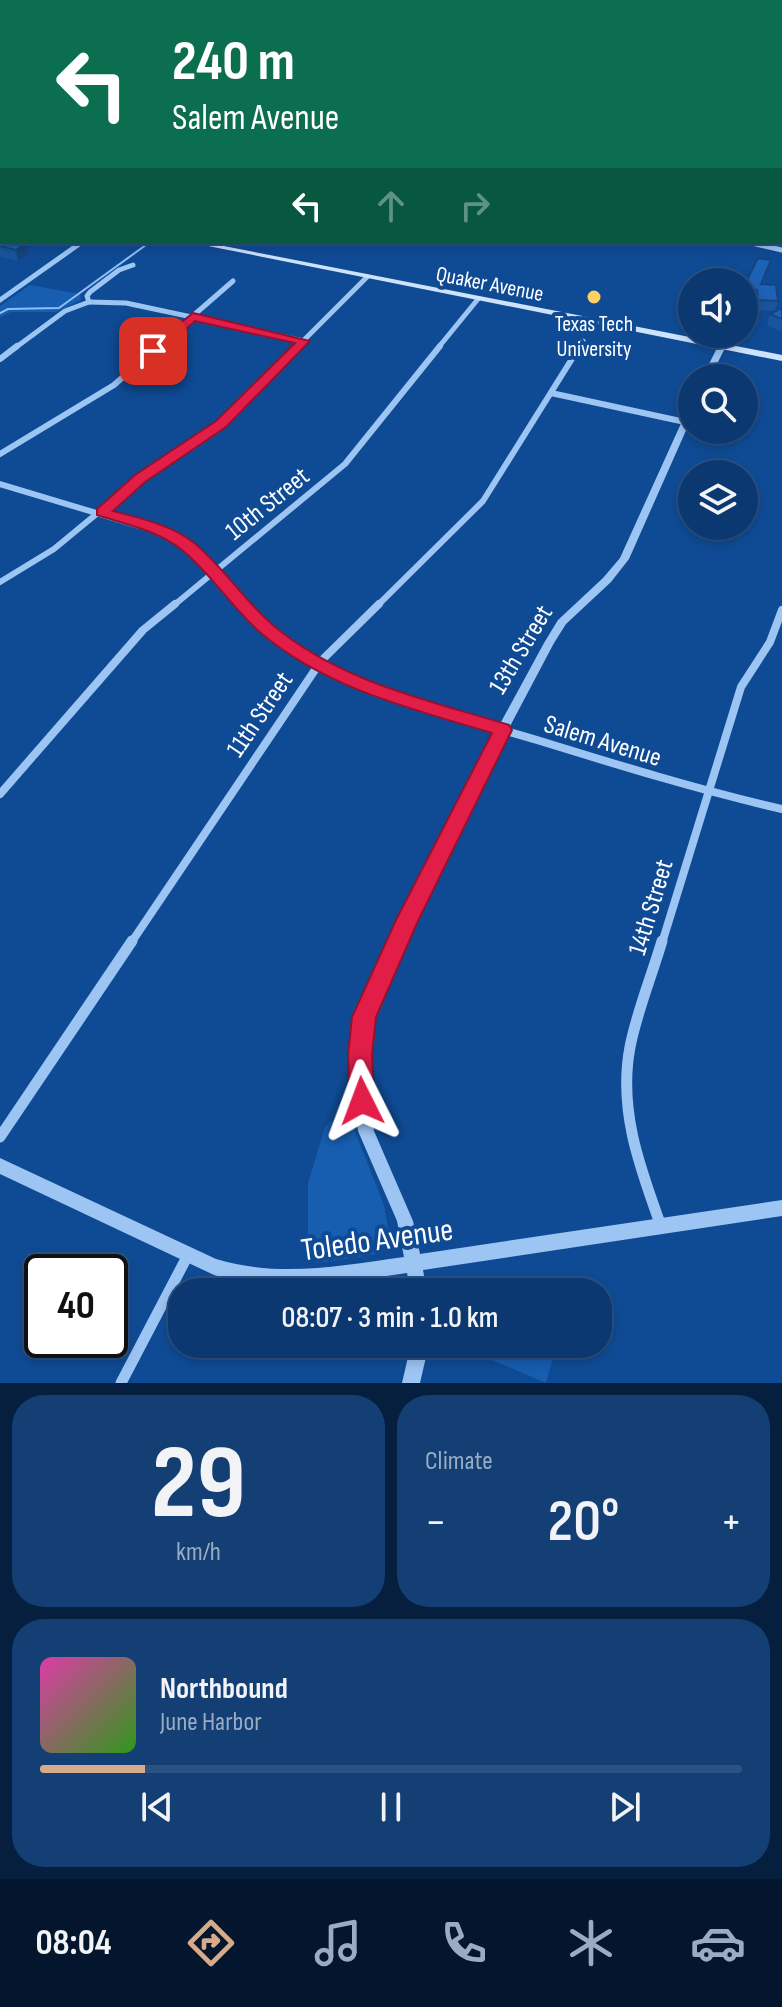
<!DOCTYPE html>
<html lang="en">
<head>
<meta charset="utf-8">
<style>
	body { margin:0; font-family:"Sofia Sans Condensed",sans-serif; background:#143f75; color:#f1f3f6; height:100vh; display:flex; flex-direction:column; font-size:30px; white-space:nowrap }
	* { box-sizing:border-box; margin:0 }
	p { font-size:26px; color:#9aacc3 }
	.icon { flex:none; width:44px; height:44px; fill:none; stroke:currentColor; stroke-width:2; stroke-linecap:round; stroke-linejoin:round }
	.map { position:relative; height:1383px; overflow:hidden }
	.sheet { display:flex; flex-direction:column; gap:12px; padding:12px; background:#061f3e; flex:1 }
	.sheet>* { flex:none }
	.guide { position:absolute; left:0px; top:0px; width:782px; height:244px; box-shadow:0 4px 12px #0003,0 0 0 2px #2b5283; background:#0b6e4f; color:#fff; overflow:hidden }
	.tools { position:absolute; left:678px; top:268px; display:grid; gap:16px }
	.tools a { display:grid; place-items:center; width:80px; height:80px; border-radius:50%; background:#0b3870; box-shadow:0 4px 12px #0003,0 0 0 2px #2b5283; font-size:40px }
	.speed { position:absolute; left:24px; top:1254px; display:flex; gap:16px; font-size:40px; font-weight:700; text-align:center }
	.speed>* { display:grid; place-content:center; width:104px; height:104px; border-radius:50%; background:#0b3870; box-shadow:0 4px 12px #0003,0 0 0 2px #2b5283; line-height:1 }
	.speed .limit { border:4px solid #111; border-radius:12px; background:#fff; color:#111 }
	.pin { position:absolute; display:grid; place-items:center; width:68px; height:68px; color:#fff; margin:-34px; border-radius:16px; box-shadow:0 4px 12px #0006 }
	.me { position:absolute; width:88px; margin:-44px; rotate:357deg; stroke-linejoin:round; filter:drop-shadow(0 0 6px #0008) }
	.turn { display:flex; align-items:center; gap:28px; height:168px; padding:0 40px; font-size:36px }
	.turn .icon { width:104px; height:104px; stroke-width:2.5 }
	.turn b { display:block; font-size:56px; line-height:68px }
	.lanes { display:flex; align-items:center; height:76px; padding:0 40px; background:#0003; justify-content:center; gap:40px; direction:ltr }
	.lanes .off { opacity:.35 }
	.big { font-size:60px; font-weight:600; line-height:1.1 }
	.sheet .card { flex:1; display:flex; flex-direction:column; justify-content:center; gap:12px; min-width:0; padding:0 28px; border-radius:32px; background:#143f75 }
	.sheet .dial { align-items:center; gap:0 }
	.dial b { font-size:104px; line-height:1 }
	.song { display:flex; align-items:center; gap:24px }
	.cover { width:96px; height:96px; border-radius:12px; background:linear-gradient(135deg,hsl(320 70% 55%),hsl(110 70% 35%)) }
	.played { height:8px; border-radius:4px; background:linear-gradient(90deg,#d6ab8b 15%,#2b5283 15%) }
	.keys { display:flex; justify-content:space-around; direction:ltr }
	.heat { display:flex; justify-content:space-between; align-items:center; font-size:44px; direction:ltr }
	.sheet .tiles { flex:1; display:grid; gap:12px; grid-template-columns:1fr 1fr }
	.card:last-child { grid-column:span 2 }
	.trip { position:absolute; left:168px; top:1278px; width:444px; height:80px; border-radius:32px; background:#0b3870; box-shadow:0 4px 12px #0003,0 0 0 2px #2b5283; font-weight:600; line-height:80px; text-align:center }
	.tabs { display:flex; height:128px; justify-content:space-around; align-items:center; background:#04162d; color:#9aacc3 }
	.tabs .icon { width:56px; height:56px }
	.tabs .active { color:#d6ab8b }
	.tabs b { font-size:36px; color:#f1f3f6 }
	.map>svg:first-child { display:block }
</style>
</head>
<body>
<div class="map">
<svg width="782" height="1383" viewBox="0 0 782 1383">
	<rect width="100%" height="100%" fill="#0f4b95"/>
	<!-- green -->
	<g fill="#175db0">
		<path d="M30,285L80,294L81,300L56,312H11L0,317V306Z"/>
		<path d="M344,1118L352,1124L384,1205L390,1239L378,1254L317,1263L308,1254V1183L325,1127L330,1121Z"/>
		<path d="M490,1344H532L554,1354L546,1383L485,1357Z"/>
	</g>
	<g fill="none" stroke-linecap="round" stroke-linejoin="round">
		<!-- stream -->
		<path stroke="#8fc0f8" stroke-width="2" d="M0,313L8,309L59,308L150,242"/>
		<!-- minor-far3 -->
		<g stroke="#9dc5f4" stroke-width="5">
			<path d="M747,242L782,250"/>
			<path d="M0,300L82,242"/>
			<path d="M89,302L126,303L304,341"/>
			<path d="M15,348L65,311L89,302L87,296L90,292L119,270L133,265"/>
			<path d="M156,348L233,281"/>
			<path d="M296,348L367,277"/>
			<path d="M438,348L478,299"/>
			<path d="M579,348L583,341"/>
		</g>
		<!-- minor-far2 -->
		<g stroke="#9dc5f4" stroke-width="6">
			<path d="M0,359L17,346"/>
			<path d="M551,393L685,422"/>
			<path d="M0,454L114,385L158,346"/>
			<path d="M0,484L166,534L204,562L247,606"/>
			<path d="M0,582L54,549L140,478L221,424L298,346"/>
			<path d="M173,606L345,464L440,346"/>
			<path d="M377,606L483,501L580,346"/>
		</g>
		<!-- minor-far1 -->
		<g stroke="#9dc5f4" stroke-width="8">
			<path d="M245,604C323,686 432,709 537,740C618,765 699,790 782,809"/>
			<path d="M0,794L143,630L175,604"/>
			<path d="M131,943L321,661L379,604"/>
			<path d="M662,943L741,687L770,642L782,610"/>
		</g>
		<!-- minor -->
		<g stroke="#9dc5f4" stroke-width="11">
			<path d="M0,1137L132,941"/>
			<path d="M661,1226C640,1168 618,1110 630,1047C637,1011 652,975 662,941"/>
			<path d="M121,1383L188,1255"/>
		</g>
		<!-- tertiary -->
		<g fill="#9dc5f4" fill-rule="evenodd">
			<path d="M749,0H753L752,2H748Z"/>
			<path d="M719,344L726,346L710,378H702Z"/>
			<path d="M692,405V417L629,559L611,582L566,624L554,643L488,768L414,920L371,1017L367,1090L374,1131L413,1221L420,1254L782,1200V1216L423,1270L427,1292H411L407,1273C338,1283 282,1295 214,1275L0,1174V1158L216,1259C280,1278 339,1266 404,1257L397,1221L358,1131L353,1090L357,1017L400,920L476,768L544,643L558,620L603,578L620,558L688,408Z"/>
			<path d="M411,1344H429L420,1383H402Z"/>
		</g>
		<!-- secondary -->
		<g fill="#cde2fd" fill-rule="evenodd">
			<rect x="780" y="43" width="2" height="4"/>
			<rect x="0" y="203" width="2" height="4"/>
			<path d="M188,242H203L782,355V361Z"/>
		</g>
		<!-- primary -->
		<g fill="#eaf3ff" fill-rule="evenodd">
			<path d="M256,0L254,2H247L249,0Z"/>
			<rect x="0" y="142" width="2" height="6"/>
		</g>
	</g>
	<!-- wall -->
	<g fill="#19549c">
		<path d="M152,0H199L196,2H153Z"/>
		<path d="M661,0H692L690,2H660Z"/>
		<path d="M0,214L2,242L28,254L18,261L0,257Z"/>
		<path d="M782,217V235L780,233V218Z"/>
		<path d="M771,260L763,284L778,301L775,311L782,308V332L767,325L770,314L775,311L756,310L755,299H747L746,288L748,278Z"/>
	</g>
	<!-- shaded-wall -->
	<g fill="#14457f">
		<path d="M179,0H199L196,2H179Z"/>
		<path d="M26,243L28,254L18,261L16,250Z"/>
	</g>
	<!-- building -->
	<g fill="#1d62b5" stroke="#14457f" stroke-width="2">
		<path d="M0,214H2V226L0,227Z"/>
		<path d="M2,234V242L26,243L16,250L0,246V236Z"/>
		<path d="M758,258L771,260L761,284L776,285L778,301L758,300L757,290L749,289L748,278Z"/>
		<path d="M782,308V319L770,314Z"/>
	</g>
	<!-- route -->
	<path fill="#e11d48" stroke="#92132f" stroke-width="2" d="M193,313L310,341L226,427L145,482L113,511C140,518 171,525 193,542C223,566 244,601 274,626C341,682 428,700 509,725L512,730L418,921L376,1017L372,1055L374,1101L371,1110L362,1113L354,1110L350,1101L348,1055L352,1017L396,920L492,733C412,709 328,689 262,634C233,610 212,574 182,550C159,531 125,524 97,515V509L135,475L216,421L295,343L195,321L158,354H148V348Z"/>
	<!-- markers -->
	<circle fill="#ffd060" stroke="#0f4b95" stroke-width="3" cx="594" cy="297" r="8"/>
	<g text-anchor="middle" stroke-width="8" stroke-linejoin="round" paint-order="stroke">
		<!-- far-street labels -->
		<g font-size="22" fill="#fff" stroke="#0f4b95">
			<text transform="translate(490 283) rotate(11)" y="8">Quaker Avenue</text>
		</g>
		<!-- far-poi labels -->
		<g font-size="22" fill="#fff" stroke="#0f4b95">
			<text x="594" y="331">Texas Tech<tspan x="594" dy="25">University</tspan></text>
		</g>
		<!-- street labels -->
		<g font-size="26" fill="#fff" stroke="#0f4b95">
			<text transform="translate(267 503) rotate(-39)" y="9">10th Street</text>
			<text transform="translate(520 649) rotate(-59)" y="9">13th Street</text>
			<text transform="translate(259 714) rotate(-56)" y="9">11th Street</text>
			<text transform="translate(603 740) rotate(17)" y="9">Salem Avenue</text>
			<text transform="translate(650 907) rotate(-73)" y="9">14th Street</text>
		</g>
		<!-- near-street labels -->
		<g font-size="32" fill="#fff" stroke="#0f4b95">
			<text transform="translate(377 1239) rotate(-8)" y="11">Toledo Avenue</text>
		</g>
	</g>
</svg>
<div class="tools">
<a><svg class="icon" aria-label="sound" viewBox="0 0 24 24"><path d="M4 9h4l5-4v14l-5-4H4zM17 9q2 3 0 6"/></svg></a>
<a><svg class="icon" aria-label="search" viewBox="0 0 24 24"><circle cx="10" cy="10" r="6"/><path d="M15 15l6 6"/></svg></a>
<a><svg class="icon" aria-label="layers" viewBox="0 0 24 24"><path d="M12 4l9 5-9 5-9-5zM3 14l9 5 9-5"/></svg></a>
</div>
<div class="speed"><div class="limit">40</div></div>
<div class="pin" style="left:153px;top:351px;background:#d93025"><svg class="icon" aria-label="arrive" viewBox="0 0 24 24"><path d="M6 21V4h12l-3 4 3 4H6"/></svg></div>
<svg class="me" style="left:362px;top:1101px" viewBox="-20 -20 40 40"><path d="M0-17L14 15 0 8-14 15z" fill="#e11d48" stroke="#fff" stroke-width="4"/></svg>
<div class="trip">08:07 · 3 min · 1.0 km</div>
<div class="guide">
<div class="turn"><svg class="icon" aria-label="left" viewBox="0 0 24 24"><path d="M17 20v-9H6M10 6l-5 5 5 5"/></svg><div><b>240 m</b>Salem Avenue</div></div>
<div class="lanes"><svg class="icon" aria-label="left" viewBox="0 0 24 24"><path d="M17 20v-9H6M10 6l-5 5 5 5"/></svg><svg class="icon off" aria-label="ahead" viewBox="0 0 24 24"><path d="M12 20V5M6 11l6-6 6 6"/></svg><svg class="icon off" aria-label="right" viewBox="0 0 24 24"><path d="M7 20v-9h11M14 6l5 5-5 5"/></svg></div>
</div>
</div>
<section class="sheet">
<div class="tiles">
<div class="card dial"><b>29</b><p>km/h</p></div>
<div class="card"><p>Climate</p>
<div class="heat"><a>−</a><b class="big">20°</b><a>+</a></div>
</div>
<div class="card">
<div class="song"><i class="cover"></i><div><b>Northbound</b><p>June Harbor</p></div></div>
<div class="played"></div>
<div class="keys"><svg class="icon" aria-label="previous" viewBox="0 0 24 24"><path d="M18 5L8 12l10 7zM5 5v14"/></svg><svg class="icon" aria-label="pause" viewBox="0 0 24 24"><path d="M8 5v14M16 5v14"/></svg><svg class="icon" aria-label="next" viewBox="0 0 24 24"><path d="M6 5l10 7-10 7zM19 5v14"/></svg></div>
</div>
</div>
</section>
<nav class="tabs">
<b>08:04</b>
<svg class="icon active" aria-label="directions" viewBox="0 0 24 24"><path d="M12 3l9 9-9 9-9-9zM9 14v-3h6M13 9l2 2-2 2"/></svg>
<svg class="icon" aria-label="music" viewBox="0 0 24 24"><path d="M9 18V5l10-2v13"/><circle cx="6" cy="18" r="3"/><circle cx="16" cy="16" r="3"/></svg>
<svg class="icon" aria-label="phone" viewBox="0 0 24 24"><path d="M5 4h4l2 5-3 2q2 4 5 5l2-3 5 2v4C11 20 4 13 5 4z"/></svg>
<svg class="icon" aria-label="climate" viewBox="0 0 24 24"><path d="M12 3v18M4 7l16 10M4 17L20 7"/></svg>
<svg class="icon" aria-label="car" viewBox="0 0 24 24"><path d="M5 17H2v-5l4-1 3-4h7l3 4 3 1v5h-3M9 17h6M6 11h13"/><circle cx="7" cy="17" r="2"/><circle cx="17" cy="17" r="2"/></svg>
</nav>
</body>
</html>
